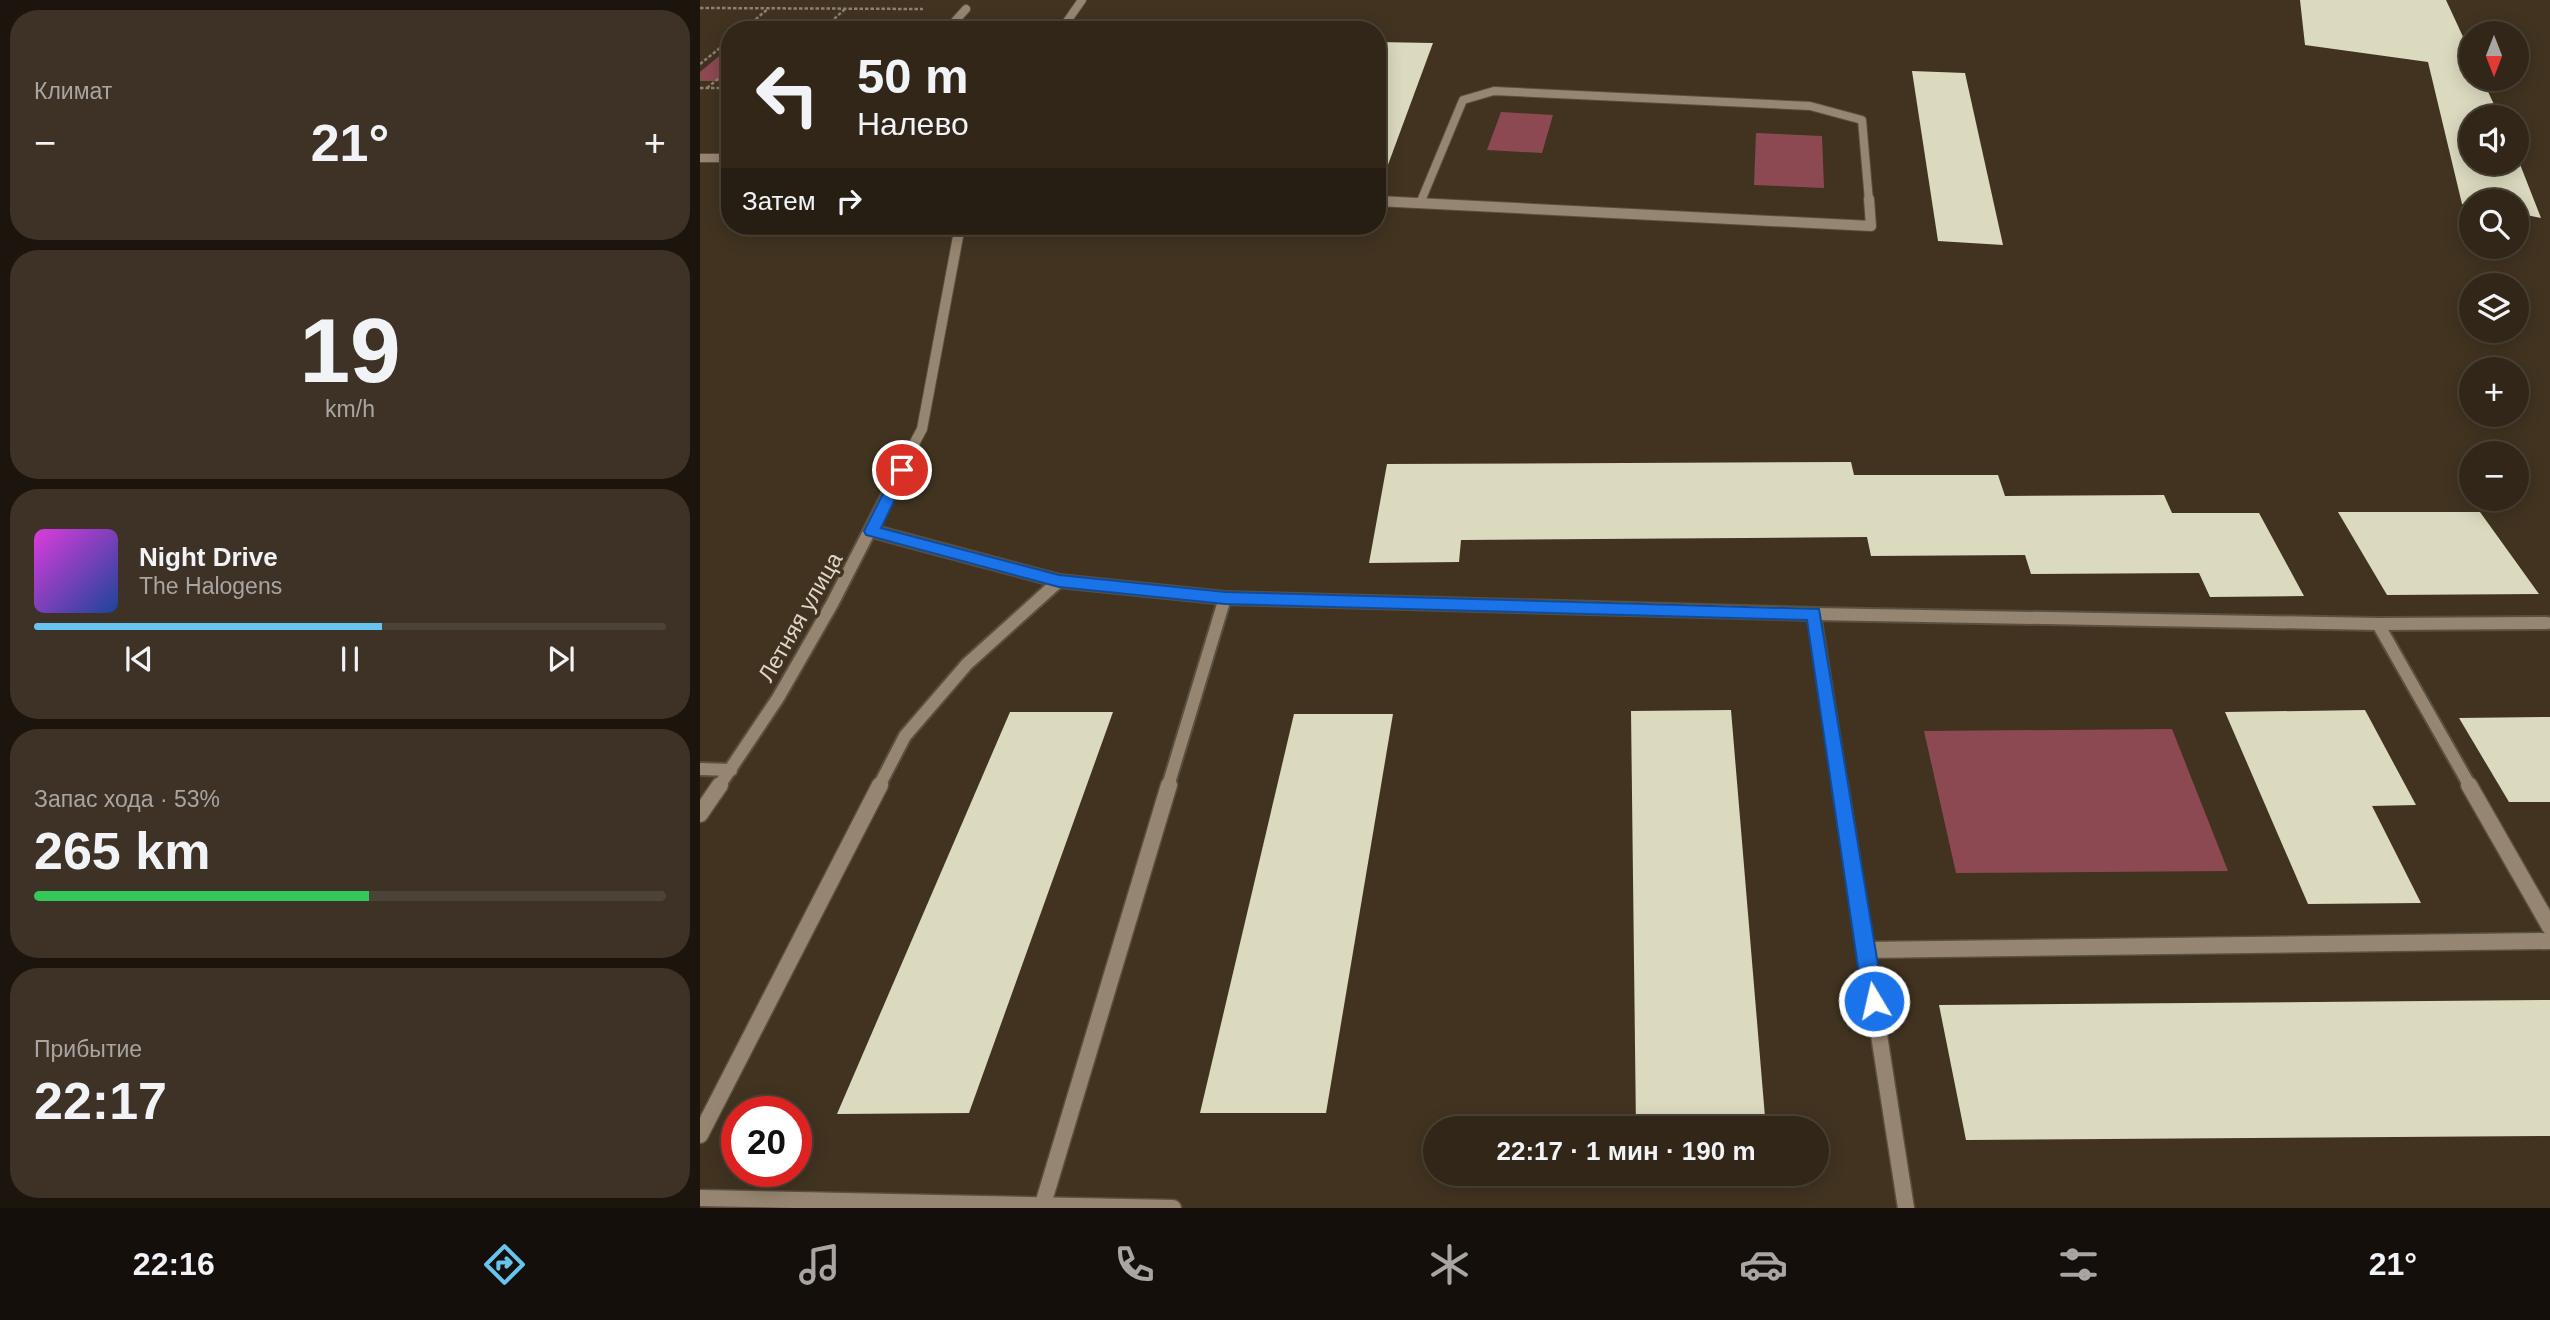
<!DOCTYPE html>
<html lang="ru">
<head>
<meta charset="utf-8">
<style>
	body { margin:0; font-family:Helvetica,sans-serif; background:#3d3225; color:#f1f3f6; height:100vh; display:flex; flex-direction:column; font-size:26px; white-space:nowrap }
	* { box-sizing:border-box; margin:0 }
	p { font-size:23px; color:#a8a5a2 }
	.icon { flex:none; width:38px; height:38px; fill:none; stroke:currentColor; stroke-width:2; stroke-linecap:round; stroke-linejoin:round }
	.map { position:relative; flex:1; overflow:hidden }
	.side { display:flex; flex-direction:column; gap:10px; padding:10px; background:#1b150d; width:700px }
	.side>* { flex:none }
	.top-card { position:absolute; left:21px; top:21px; width:665px; height:214px; border-radius:28px; box-shadow:0 4px 18px #0003,0 0 0 2px #4c4337; background:#312618; color:#f1f3f6; overflow:hidden }
	.needle { width:46px; rotate:180deg }
	.buttons { position:absolute; left:1759px; top:21px; display:grid; gap:14px }
	.buttons a { display:grid; place-items:center; width:70px; height:70px; border-radius:50%; background:#312618; box-shadow:0 4px 18px #0003,0 0 0 2px #4c4337; font-size:35px }
	.speed { position:absolute; left:21px; top:1096px; display:flex; gap:14px; font-size:35px; font-weight:700; text-align:center }
	.speed>* { display:grid; place-content:center; width:91px; height:91px; border-radius:50%; background:#312618; box-shadow:0 4px 18px #0003,0 0 0 2px #4c4337; line-height:1 }
	.speed .limit { border:10px solid #d22; background:#fff; color:#111 }
	.pin { position:absolute; display:grid; place-items:center; width:60px; height:60px; color:#fff; margin:-30px; border:4px solid #fff; border-radius:50%; box-shadow:0 2px 7px #0007 }
	.me { position:absolute; width:77px; margin:-38px; rotate:351deg; stroke-linejoin:round; filter:drop-shadow(0 0 5px #0008) }
	.turn { display:flex; align-items:center; gap:24px; height:147px; padding:0 21px; font-size:32px }
	.turn .icon { width:91px; height:91px; stroke-width:2.5 }
	.turn b { display:block; font-size:49px; line-height:60px }
	.then { display:flex; align-items:center; height:66px; padding:0 21px; background:#0003; gap:14px; font-size:26px }
	.big { font-size:52px; font-weight:700; line-height:1.1 }
	.side .card { flex:1; display:flex; flex-direction:column; justify-content:center; gap:10px; min-width:0; padding:0 24px; border-radius:28px; background:#3d3225 }
	.side .dial { align-items:center; gap:0 }
	.dial b { font-size:91px; line-height:1 }
	.song { display:flex; align-items:center; gap:21px }
	.cover { width:84px; height:84px; border-radius:10px; background:linear-gradient(135deg,hsl(300 70% 55%),hsl(220 70% 35%)) }
	.played { height:7px; border-radius:4px; background:linear-gradient(90deg,#66c4ef 55%,#4c4337 55%) }
	.keys { display:flex; justify-content:space-around; direction:ltr }
	.heat { display:flex; justify-content:space-between; align-items:center; font-size:38px; direction:ltr }
	.charge { height:10px; border-radius:5px; background:linear-gradient(90deg,#34c759 53%,#4c4337 0) }
	.trip { position:absolute; left:723px; top:1116px; width:406px; height:70px; border-radius:35px; background:#312618; box-shadow:0 4px 18px #0003,0 0 0 2px #4c4337; font-weight:700; line-height:70px; text-align:center }
	.tab-bar { display:flex; height:112px; justify-content:space-around; align-items:center; background:#140f0a; color:#a8a5a2 }
	.tab-bar .icon { width:49px; height:49px }
	.tab-bar .on { color:#66c4ef }
	.tab-bar b { font-size:32px; color:#f1f3f6 }
	main { display:flex; flex:1; min-height:0 }
	.map>svg:first-child { display:block }
</style>
</head>
<body>
<main>
<section class="side">
<div class="card"><p>Климат</p>
<div class="heat"><a>−</a><b class="big">21°</b><a>+</a></div>
</div>
<div class="card dial"><b>19</b><p>km/h</p></div>
<div class="card">
<div class="song"><i class="cover"></i><div><b>Night Drive</b><p>The Halogens</p></div></div>
<div class="played"></div>
<div class="keys"><svg class="icon" aria-label="previous" viewBox="0 0 24 24"><path d="M18 5L8 12l10 7zM5 5v14"/></svg><svg class="icon" aria-label="pause" viewBox="0 0 24 24"><path d="M8 5v14M16 5v14"/></svg><svg class="icon" aria-label="next" viewBox="0 0 24 24"><path d="M6 5l10 7-10 7zM19 5v14"/></svg></div>
</div>
<div class="card"><p>Запас хода · 53%</p><b class="big">265 km</b><div class="charge"></div></div>
<div class="card"><p>Прибытие</p><b class="big">22:17</b></div>
</section>
<div class="map">
<svg width="1850" height="1208" viewBox="0 0 1850 1208">
	<rect width="100%" height="100%" fill="#413320"/>
	<!-- green -->
	<g fill="#8d4952">
		<path d="M30,47V81H0V72Z"/>
		<path d="M801,112L853,115L842,153L787,150Z"/>
		<path d="M1056,133L1122,136L1124,188L1054,185Z"/>
		<path d="M1472,729L1528,871L1256,873L1224,731Z"/>
	</g>
	<!-- building -->
	<g fill="#dbdabf">
		<path d="M1600,0H1746L1771,54V79H1782L1800,117H1771V163H1816V154L1841,218L1816,213V201H1771V206L1762,204L1728,62L1605,45Z"/>
		<path d="M677,42L733,43L682,181L677,180Z"/>
		<path d="M1212,71L1265,73L1303,245L1238,241Z"/>
		<path d="M1151,462L1154,475H1298L1305,496L1464,495L1472,513H1559L1604,596L1510,597L1499,573L1331,574L1325,555L1171,556L1167,537L761,540L759,562L669,563L687,464Z"/>
		<path d="M1638,512H1780L1839,594L1687,595Z"/>
		<path d="M1031,710L1066,1129H936L931,711Z"/>
		<path d="M1665,710L1716,805L1672,806L1721,903L1608,904L1525,712Z"/>
		<path d="M310,712H413L269,1113L137,1114Z"/>
		<path d="M594,714H693L626,1113H500Z"/>
		<path d="M1850,717V802H1809L1759,718Z"/>
		<path d="M1850,1000V1136L1266,1140L1239,1005Z"/>
	</g>
	<g fill="none" stroke-linecap="round" stroke-linejoin="round">
		<defs>
			<g id="minor-far3">
				<path d="M247,30L266,9"/>
				<path d="M361,30L382,0"/>
				<path d="M0,158H30"/>
				<path d="M721,201L763,100L794,91L1110,106L1162,120L1169,201"/>
			</g>
			<g id="minor-far2">
				<path d="M677,201L1171,226L1169,199"/>
				<path d="M207,457L222,429L260,226"/>
			</g>
			<g id="minor-far1">
				<path d="M172,531L359,581L525,598L1114,614L1678,624L1847,623"/>
				<path d="M1114,614L1141,786"/>
				<path d="M1678,624L1770,786"/>
				<path d="M0,769L31,770"/>
				<path d="M19,786L78,698L132,604L208,456"/>
				<path d="M179,786L205,736L267,664L359,581"/>
				<path d="M468,786L525,598"/>
			</g>
			<g id="minor">
				<path d="M1140,785L1206,1208"/>
				<path d="M1769,785L1850,927"/>
				<path d="M0,814L20,785"/>
				<path d="M1165,950L1850,941"/>
				<path d="M0,1135L180,785"/>
				<path d="M0,1198L473,1208"/>
				<path d="M343,1204L469,785"/>
			</g>
		</defs>
		<!-- minor-far3 casing -->
		<use href="#minor-far3" stroke="#5b4f3f" stroke-width="10"/>
		<!-- minor-far2 casing -->
		<use href="#minor-far2" stroke="#5b4f3f" stroke-width="12"/>
		<!-- minor-far1 casing -->
		<use href="#minor-far1" stroke="#5b4f3f" stroke-width="16"/>
		<!-- minor casing -->
		<use href="#minor" stroke="#5b4f3f" stroke-width="19"/>
		<!-- path -->
		<g stroke="#8b8071" stroke-width="2.5" stroke-dasharray="3.5 2" stroke-linecap="butt">
			<path d="M0,8L223,9"/>
			<path d="M43,30L69,8"/>
			<path d="M122,30L145,9"/>
			<path d="M0,64L30,40"/>
			<path d="M0,88H30"/>
			<path d="M7,88L30,69"/>
		</g>
		<!-- minor-far3 -->
		<use href="#minor-far3" stroke="#968671" stroke-width="8"/>
		<!-- minor-far2 -->
		<use href="#minor-far2" stroke="#968671" stroke-width="10"/>
		<!-- minor-far1 -->
		<use href="#minor-far1" stroke="#968671" stroke-width="12"/>
		<!-- minor -->
		<use href="#minor" stroke="#968671" stroke-width="16"/>
	</g>
	<!-- route -->
	<path fill="#1a73e8" stroke="#114b97" stroke-width="2" d="M202,464L209,470L181,528L359,575L525,592L1119,609L1184,1001L1181,1009L1174,1012L1166,1009L1163,1001L1107,620L525,604L359,587L166,535L164,531L195,470Z"/>
	<g text-anchor="middle" stroke-width="7" stroke-linejoin="round" paint-order="stroke">
		<!-- street labels -->
		<g font-size="23" fill="#dfd6cb" stroke="#413320">
			<text transform="translate(100 617) rotate(-60)" y="8">Летняя улица</text>
		</g>
	</g>
</svg>
<div class="buttons">
<a><svg class="needle" viewBox="-14 -14 28 28"><path d="M0-13l5 13h-10z" fill="#e53935"/><path d="M0 13l5-13h-10z" fill="#a8a5a2"/></svg></a>
<a><svg class="icon" aria-label="sound" viewBox="0 0 24 24"><path d="M4 9h4l5-4v14l-5-4H4zM17 9q2 3 0 6"/></svg></a>
<a><svg class="icon" aria-label="search" viewBox="0 0 24 24"><circle cx="10" cy="10" r="6"/><path d="M15 15l6 6"/></svg></a>
<a><svg class="icon" aria-label="layers" viewBox="0 0 24 24"><path d="M12 4l9 5-9 5-9-5zM3 14l9 5 9-5"/></svg></a>
<a>+</a>
<a>−</a>
</div>
<div class="speed"><div class="limit">20</div></div>
<div class="pin" style="left:202px;top:470px;background:#d93025"><svg class="icon" aria-label="arrive" viewBox="0 0 24 24"><path d="M6 21V4h12l-3 4 3 4H6"/></svg></div>
<svg class="me" style="left:1174px;top:1001px" viewBox="-20 -20 40 40"><circle r="17" fill="#1a73e8" stroke="#fff" stroke-width="3"/><path d="M0-11L8 9 0 5-8 9z" fill="#fff"/></svg>
<div class="trip">22:17 · 1 мин · 190 m</div>
<div class="top-card">
<div class="turn"><svg class="icon" aria-label="left" viewBox="0 0 24 24"><path d="M17 20v-9H6M10 6l-5 5 5 5"/></svg><div><b>50 m</b>Налево</div></div>
<div class="then">Затем<svg class="icon" aria-label="right" viewBox="0 0 24 24"><path d="M7 20v-9h11M14 6l5 5-5 5"/></svg></div>
</div>
</div>
</main>
<nav class="tab-bar">
<b>22:16</b>
<svg class="icon on" aria-label="directions" viewBox="0 0 24 24"><path d="M12 3l9 9-9 9-9-9zM9 14v-3h6M13 9l2 2-2 2"/></svg>
<svg class="icon" aria-label="music" viewBox="0 0 24 24"><path d="M9 18V5l10-2v13"/><circle cx="6" cy="18" r="3"/><circle cx="16" cy="16" r="3"/></svg>
<svg class="icon" aria-label="phone" viewBox="0 0 24 24"><path d="M5 4h4l2 5-3 2q2 4 5 5l2-3 5 2v4C11 20 4 13 5 4z"/></svg>
<svg class="icon" aria-label="climate" viewBox="0 0 24 24"><path d="M12 3v18M4 7l16 10M4 17L20 7"/></svg>
<svg class="icon" aria-label="car" viewBox="0 0 24 24"><path d="M5 17H2v-5l4-1 3-4h7l3 4 3 1v5h-3M9 17h6M6 11h13"/><circle cx="7" cy="17" r="2"/><circle cx="17" cy="17" r="2"/></svg>
<svg class="icon" aria-label="filters" viewBox="0 0 24 24"><path d="M4 7h16M4 17h16"/><circle cx="9" cy="7" r="2"/><circle cx="15" cy="17" r="2"/></svg>
<b>21°</b>
</nav>
</body>
</html>
